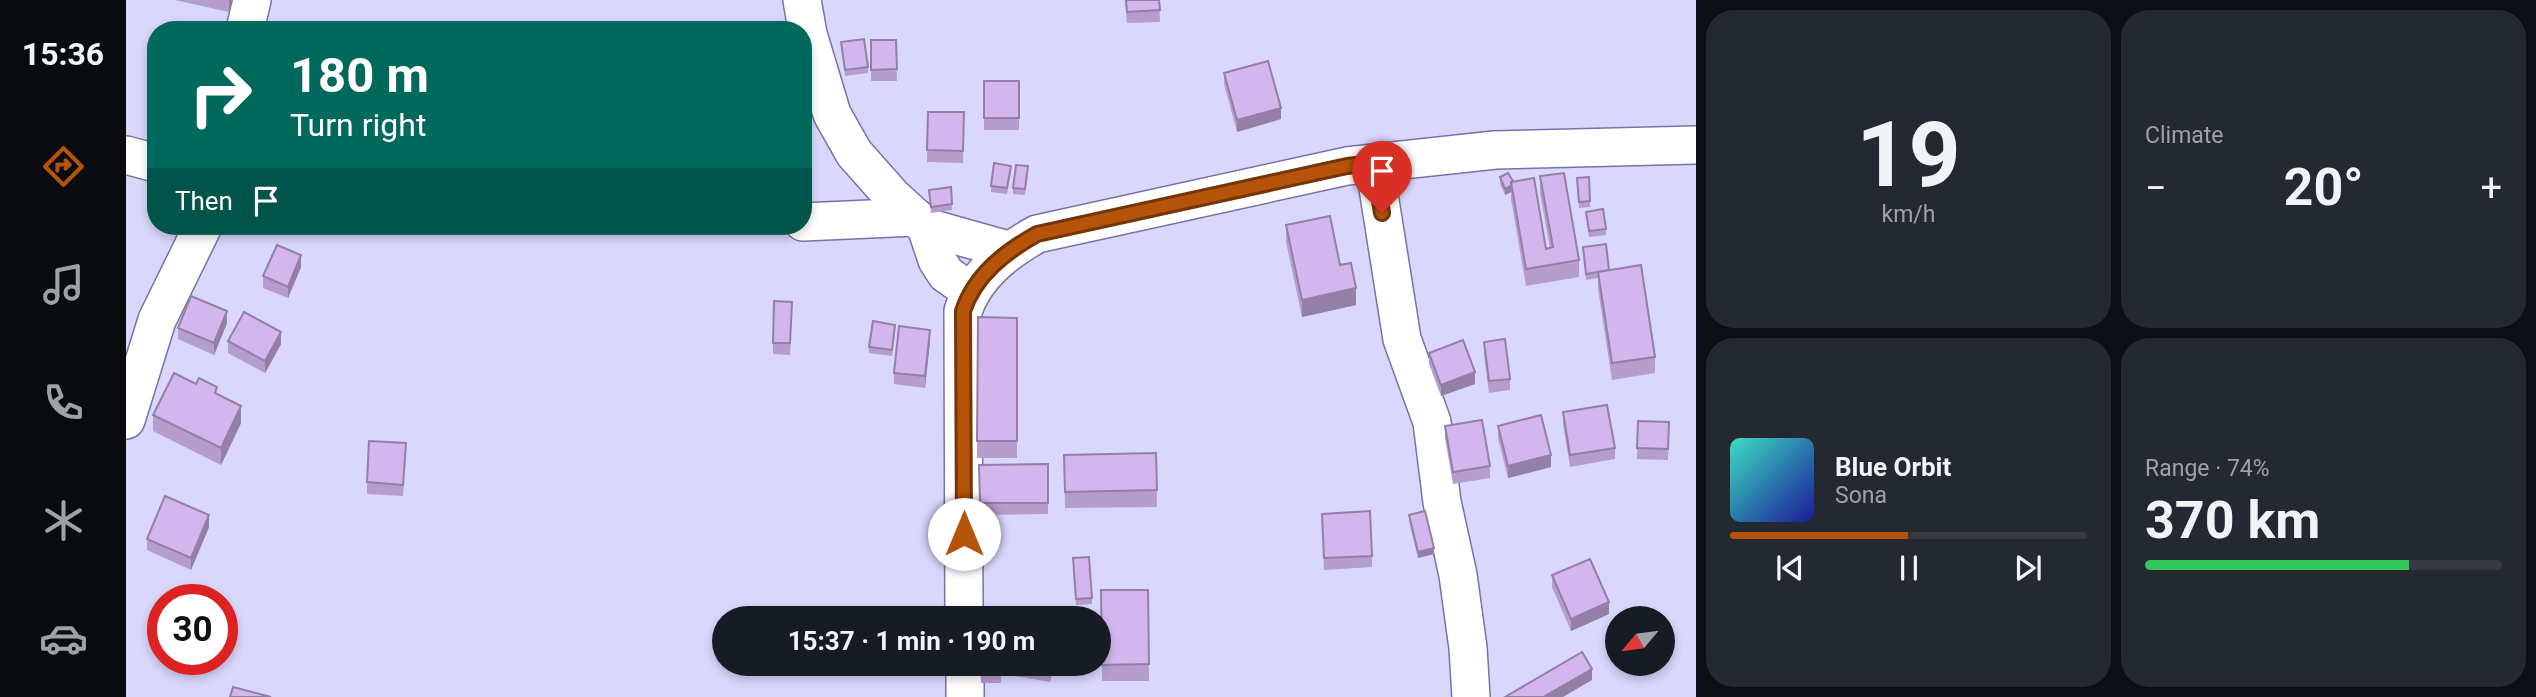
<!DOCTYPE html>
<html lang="en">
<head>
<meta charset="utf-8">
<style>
	body { margin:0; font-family:Roboto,sans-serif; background:#242831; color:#f1f3f6; height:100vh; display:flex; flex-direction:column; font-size:26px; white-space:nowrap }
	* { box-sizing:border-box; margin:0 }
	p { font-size:23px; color:#9ea1a6 }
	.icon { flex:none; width:38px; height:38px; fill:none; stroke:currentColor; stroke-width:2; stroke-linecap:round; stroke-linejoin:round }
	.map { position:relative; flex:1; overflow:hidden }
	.side { display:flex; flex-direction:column; gap:10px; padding:10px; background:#0d0f14; width:840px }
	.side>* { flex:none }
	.banner { position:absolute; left:21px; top:21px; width:665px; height:214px; border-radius:28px; box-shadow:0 4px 10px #0003; background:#00695c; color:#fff; overflow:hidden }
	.needle { width:46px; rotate:241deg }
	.tools { position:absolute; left:1479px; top:606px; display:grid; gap:14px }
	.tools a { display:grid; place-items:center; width:70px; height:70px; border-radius:50%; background:#171b24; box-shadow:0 4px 10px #0003; font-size:35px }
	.speed { position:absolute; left:21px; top:584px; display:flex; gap:14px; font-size:35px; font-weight:700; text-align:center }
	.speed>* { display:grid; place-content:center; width:91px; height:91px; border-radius:50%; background:#171b24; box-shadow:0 4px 10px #0003; line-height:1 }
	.speed .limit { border:10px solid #d22; background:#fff; color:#111 }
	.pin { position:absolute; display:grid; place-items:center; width:60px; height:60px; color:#fff; margin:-72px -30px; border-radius:50% 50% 50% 0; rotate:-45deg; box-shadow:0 0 7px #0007 }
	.pin .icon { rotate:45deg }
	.me { position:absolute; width:77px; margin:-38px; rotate:0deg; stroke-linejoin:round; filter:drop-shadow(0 0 5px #0008) }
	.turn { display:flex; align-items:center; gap:24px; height:147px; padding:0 28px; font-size:32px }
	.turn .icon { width:91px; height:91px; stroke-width:2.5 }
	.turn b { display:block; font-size:49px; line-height:60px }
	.then { display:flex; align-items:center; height:66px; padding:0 28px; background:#0003; gap:14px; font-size:26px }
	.big { font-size:52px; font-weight:700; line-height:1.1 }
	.side .widget { flex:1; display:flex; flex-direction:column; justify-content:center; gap:10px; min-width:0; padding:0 24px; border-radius:28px; background:#242831 }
	.side .dial { align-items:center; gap:0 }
	.dial b { font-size:91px; line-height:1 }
	.song { display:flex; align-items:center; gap:21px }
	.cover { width:84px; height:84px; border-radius:10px; background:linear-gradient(135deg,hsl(170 70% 55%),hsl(240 70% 35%)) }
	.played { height:7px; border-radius:4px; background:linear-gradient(90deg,#b45309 50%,#363941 50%) }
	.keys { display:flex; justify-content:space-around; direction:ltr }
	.heat { display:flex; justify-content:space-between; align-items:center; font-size:38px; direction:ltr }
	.charge { height:10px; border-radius:5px; background:linear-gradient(90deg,#34c759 74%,#363941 0) }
	.side .tiles { flex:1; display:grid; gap:10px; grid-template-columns:repeat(2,1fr) }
	.trip { position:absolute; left:586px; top:606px; width:399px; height:70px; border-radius:35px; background:#171b24; box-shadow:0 4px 10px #0003; font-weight:700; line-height:70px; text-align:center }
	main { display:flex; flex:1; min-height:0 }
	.dock { display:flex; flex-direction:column; width:126px; justify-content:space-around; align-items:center; background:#090b0e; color:#9ea1a6 }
	.dock .icon { width:49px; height:49px }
	.dock .current { color:#b45309 }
	.dock b { font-size:32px; color:#f1f3f6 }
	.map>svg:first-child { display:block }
</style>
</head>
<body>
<main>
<nav class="dock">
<b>15:36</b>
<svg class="icon current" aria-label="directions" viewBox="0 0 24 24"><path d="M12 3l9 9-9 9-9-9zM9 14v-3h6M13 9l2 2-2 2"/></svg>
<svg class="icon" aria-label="music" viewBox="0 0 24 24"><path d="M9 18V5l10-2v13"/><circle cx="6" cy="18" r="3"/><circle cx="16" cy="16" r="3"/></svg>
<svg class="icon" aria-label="phone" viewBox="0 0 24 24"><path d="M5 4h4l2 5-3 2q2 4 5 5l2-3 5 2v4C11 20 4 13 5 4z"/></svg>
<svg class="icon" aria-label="climate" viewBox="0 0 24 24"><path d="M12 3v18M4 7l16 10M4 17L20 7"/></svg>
<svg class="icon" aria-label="car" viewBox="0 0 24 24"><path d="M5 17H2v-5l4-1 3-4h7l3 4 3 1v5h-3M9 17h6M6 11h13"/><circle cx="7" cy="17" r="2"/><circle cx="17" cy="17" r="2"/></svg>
</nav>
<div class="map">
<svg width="1570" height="697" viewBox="0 0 1570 697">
	<rect width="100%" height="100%" fill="#d9d7fc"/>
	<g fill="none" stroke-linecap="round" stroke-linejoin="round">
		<defs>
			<g id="minor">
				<path d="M676,0L682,34L706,114L728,153L767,197L800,227L882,250"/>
				<path d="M119,30L126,0"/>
				<path d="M0,155L30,163"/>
				<path d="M1248,163L1276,339L1306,422L1316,502L1332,575L1342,648L1345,697"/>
				<path d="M677,222L789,217"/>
				<path d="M800,227L811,260L820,274L844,291"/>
				<path d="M0,420L31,320L77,226"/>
				<path d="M838,618L837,311C849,275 879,252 911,234L1221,166L1369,150L1570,145"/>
				<path d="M839,663V697"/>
			</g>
		</defs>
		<!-- minor casing -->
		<use href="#minor" stroke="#7772a9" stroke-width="40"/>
		<!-- minor -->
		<use href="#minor" stroke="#fff" stroke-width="37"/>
	</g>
	<!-- wall -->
	<g fill="#b59dcd">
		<path d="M49,0H106L103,12Z"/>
		<path d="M999,0H1033L1034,22L1001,23Z"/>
		<path d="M745,40H770L771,81H745Z"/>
		<path d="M715,42L742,67V73L719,76Z"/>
		<path d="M1098,73L1155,119L1111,132L1098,84Z"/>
		<rect x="858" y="81" width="35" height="49"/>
		<path d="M802,112H838L837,163L801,162Z"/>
		<path d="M885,172L881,194L865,192V186Z"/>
		<path d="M902,172L899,195L887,194V188Z"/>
		<path d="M1382,173L1420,249L1424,248L1414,193V176L1453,260V277L1400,286L1385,199V192L1379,195L1374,184V177Z"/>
		<path d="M1463,177L1464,207L1453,208L1451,178Z"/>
		<path d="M803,190L826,204V210L805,213Z"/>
		<path d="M1460,212L1480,229V235L1463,237Z"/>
		<path d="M1160,225L1230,305L1176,317L1160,242Z"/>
		<path d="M1457,247L1483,270L1529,357V373L1486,380L1472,289V278L1460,280Z"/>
		<path d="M175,267L162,298L137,288V276Z"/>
		<path d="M666,314L664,355L647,354V343Z"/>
		<path d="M852,317L891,318V458H851Z"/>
		<path d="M101,323L88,355L52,339V328Z"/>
		<path d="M769,331L766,356L743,353V347Z"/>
		<path d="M102,341L155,344L139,373L102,353Z"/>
		<path d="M804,341L799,388L768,384V373Z"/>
		<path d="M1358,342L1384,379V390L1363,393L1358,354Z"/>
		<path d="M1303,353L1349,384L1315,396L1303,364Z"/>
		<path d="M91,394L115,423L95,465L27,431V415Z"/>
		<path d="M1437,412L1489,448V459L1444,467L1437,424Z"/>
		<path d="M1512,421L1543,422L1542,460L1511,459Z"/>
		<path d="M1319,426L1364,466V478L1327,484L1319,438Z"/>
		<path d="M1372,426L1425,467L1382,478L1372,438Z"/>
		<path d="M1030,453L1031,507L939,508L938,455Z"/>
		<path d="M280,455L277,496L241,494V482Z"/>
		<path d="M922,464V514L854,515L853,465Z"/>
		<path d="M1196,514L1246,556V567L1198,570Z"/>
		<path d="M1283,515L1308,554L1292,558L1283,521Z"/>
		<path d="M83,527L65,570L21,550V539Z"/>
		<path d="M947,564L966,598V604L950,605Z"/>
		<path d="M1426,575L1483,614L1445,631L1426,587Z"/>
		<path d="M975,590H1022L1023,681H976Z"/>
		<path d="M854,663H875V683H855Z"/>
		<path d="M882,663H927L924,682L882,675Z"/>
	</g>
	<!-- shaded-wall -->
	<g fill="#947fa7">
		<path d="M103,0H106L103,12Z"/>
		<path d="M1155,108V119L1111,132V120Z"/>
		<path d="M1385,186V192L1379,195V189Z"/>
		<path d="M175,255V267L162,298V287Z"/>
		<path d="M1230,288V305L1176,317V300Z"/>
		<path d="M101,311V323L88,355V343Z"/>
		<path d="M804,330V341L799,388V376Z"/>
		<path d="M155,332V344L139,373V361Z"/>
		<path d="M1349,372V384L1315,396V385Z"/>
		<path d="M115,406V423L95,465V448Z"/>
		<path d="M1425,455V467L1382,478V466Z"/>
		<path d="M83,515V527L65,570V558Z"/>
		<path d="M1308,548V554L1292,558V552Z"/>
		<path d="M1483,602V614L1445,631V619Z"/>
		<path d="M925,663H927L924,682V670Z"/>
		<path d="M1466,669V680L1437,697H1417Z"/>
	</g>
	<!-- building -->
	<g fill="#d3b6ee" stroke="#947fa7" stroke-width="2">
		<path d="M1000,0H1033L1034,10L1001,12Z"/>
		<path d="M738,39L742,67L719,70L715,42Z"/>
		<path d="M745,40H770L771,69L745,70Z"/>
		<path d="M1142,61L1155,108L1111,120L1098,73Z"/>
		<rect x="858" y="81" width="35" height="37"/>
		<path d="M802,112H838L837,151L801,150Z"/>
		<path d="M868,163L885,166L881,188L865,186Z"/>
		<path d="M890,165L902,166L899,189L887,188Z"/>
		<path d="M1382,173L1387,181L1385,182V186L1379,189L1374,177Z"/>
		<path d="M1438,173L1453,260L1400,269L1385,182L1408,178L1420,249L1427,247L1414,176Z"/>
		<path d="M1463,177L1464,201L1453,202L1451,178Z"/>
		<path d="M825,187L826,204L805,207L803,190Z"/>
		<path d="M1477,209L1480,229L1463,231L1460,212Z"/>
		<path d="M1204,216L1214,265L1225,263L1230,288L1176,300L1160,225Z"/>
		<path d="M1480,244L1483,270L1460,274L1457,247Z"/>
		<path d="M151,245L175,255L162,287L137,276Z"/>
		<path d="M1515,265L1529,357L1486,363L1472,272Z"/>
		<path d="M65,296L101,311L88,343L52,328Z"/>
		<path d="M648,301L666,302L664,343H647Z"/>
		<path d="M118,312L155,332L139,361L102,341Z"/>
		<path d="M852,317L891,318V441H851Z"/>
		<path d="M747,321L769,325L766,350L743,347Z"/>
		<path d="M773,326L804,330L799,376L768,373Z"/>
		<path d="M1379,339L1384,379L1363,381L1358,342Z"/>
		<path d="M1337,340L1349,372L1315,385L1303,353Z"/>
		<path d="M48,373L70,384L73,378L91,387L89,393L115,406L95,448L27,415Z"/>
		<path d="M1481,405L1489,448L1444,455L1437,412Z"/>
		<path d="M1415,415L1425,455L1382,466L1372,426Z"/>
		<path d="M1356,420L1364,466L1327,472L1319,426Z"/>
		<path d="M1512,421L1543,422L1542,449L1511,448Z"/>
		<path d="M243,441L280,443L277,485L241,482Z"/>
		<path d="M1030,453L1031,490L939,492L938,455Z"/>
		<path d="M922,464V503H854L853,465Z"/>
		<path d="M39,496L83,515L65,558L21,539Z"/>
		<path d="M1244,511L1246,556L1198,558L1196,514Z"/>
		<path d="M1299,511L1308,548L1292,552L1283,515Z"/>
		<path d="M963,557L966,598L950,599L947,558Z"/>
		<path d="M1464,559L1483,602L1445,619L1426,575Z"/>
		<path d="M975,590H1022L1023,664L976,665Z"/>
		<path d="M1456,652L1466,669L1417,697H1379Z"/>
		<path d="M854,663H875V671H855Z"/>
		<path d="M882,663H925L924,670Z"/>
		<path d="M107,687L145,697H104Z"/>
	</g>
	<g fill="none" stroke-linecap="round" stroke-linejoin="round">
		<defs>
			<path id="route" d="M838,534L837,311C849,275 879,252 911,234L1221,166L1248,163L1256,213"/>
		</defs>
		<!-- route casing -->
		<use href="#route" stroke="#753606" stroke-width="18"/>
		<!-- route -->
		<use href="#route" stroke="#b45309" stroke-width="12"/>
	</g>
</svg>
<div class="tools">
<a><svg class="needle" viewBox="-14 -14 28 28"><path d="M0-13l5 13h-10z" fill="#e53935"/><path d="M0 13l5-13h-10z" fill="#9ea1a6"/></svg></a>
</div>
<div class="speed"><div class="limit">30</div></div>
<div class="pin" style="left:1256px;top:213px;background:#d93025"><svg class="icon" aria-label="arrive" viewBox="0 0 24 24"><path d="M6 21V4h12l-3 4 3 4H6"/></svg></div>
<svg class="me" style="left:838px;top:534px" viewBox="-20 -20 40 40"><circle r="19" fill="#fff"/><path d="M0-13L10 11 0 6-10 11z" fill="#b45309"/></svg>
<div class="trip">15:37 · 1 min · 190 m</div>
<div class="banner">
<div class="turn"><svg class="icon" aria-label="right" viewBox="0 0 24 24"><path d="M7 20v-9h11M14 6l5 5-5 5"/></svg><div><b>180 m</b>Turn right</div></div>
<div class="then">Then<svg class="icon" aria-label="arrive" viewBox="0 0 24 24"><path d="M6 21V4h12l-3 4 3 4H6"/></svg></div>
</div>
</div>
<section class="side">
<div class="tiles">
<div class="widget dial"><b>19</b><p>km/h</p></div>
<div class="widget"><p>Climate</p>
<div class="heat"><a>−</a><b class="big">20°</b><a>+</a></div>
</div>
<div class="widget">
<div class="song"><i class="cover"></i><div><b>Blue Orbit</b><p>Sona</p></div></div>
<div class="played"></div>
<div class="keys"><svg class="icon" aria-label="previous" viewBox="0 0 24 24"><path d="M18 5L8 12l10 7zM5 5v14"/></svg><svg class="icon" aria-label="pause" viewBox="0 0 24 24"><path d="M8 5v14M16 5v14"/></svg><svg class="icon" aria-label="next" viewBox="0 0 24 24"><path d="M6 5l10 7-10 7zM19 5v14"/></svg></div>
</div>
<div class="widget"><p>Range · 74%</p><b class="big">370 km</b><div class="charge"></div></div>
</div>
</section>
</main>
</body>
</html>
